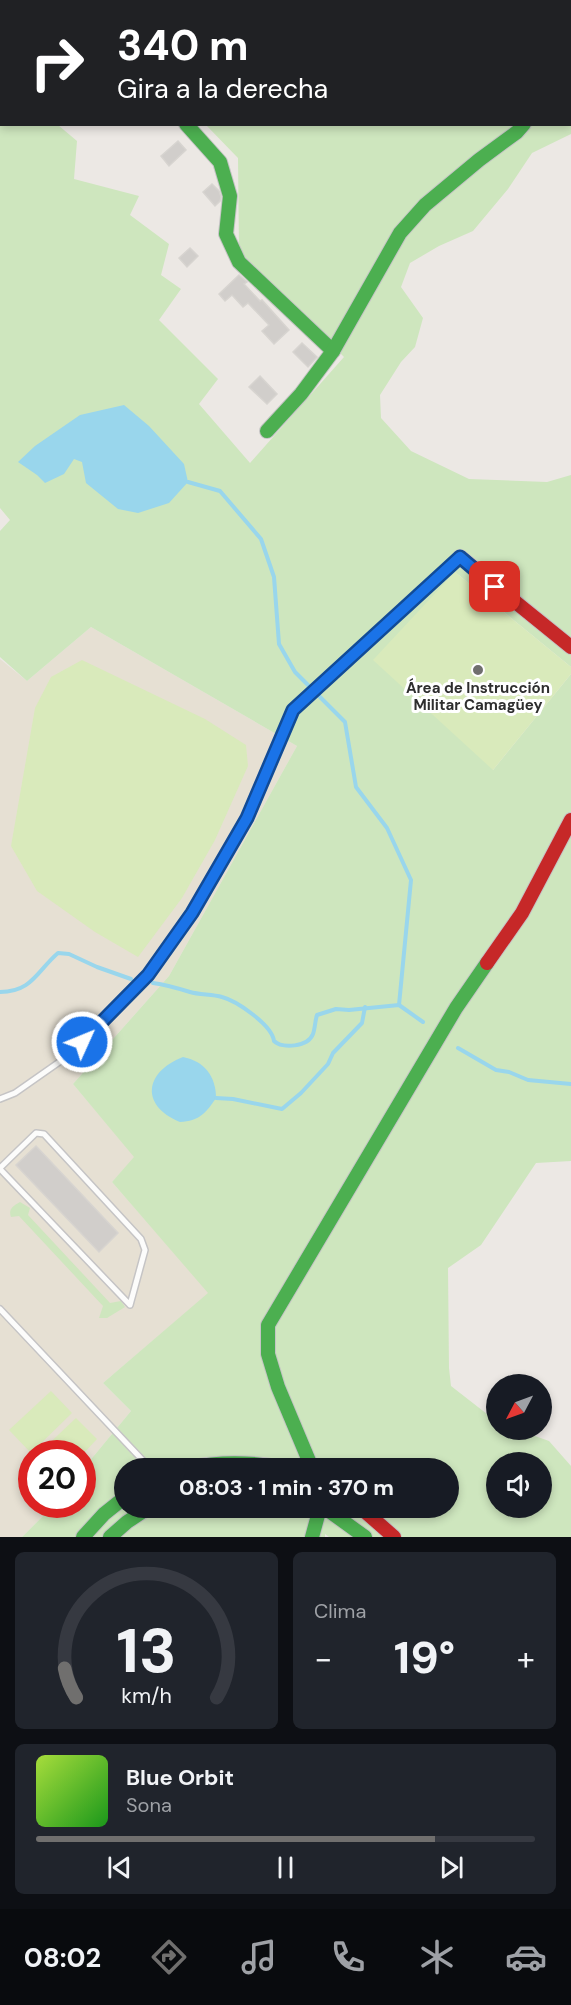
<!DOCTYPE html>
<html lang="es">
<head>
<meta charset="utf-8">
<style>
	body { margin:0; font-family:"DM Sans",sans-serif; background:#20242c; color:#f1f3f6; height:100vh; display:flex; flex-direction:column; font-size:22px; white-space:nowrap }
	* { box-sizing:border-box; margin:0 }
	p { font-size:20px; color:#9ea1a6 }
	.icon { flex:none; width:33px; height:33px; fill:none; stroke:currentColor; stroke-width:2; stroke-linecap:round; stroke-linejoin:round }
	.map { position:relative; height:1537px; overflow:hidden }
	.panel { display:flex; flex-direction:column; gap:15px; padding:15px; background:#0d0f14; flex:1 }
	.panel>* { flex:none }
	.guide { position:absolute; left:0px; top:0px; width:572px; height:126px; box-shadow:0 3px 9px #0003; background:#202124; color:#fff; overflow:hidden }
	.needle { width:39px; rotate:229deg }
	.fabs { position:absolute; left:486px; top:1374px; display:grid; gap:12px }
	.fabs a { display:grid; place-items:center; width:66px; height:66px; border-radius:50%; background:#171b24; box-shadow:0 3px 9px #0003; font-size:30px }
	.speed { position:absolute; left:18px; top:1440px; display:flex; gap:12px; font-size:30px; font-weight:700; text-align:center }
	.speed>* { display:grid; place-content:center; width:78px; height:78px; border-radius:50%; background:#171b24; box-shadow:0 3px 9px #0003; line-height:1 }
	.speed .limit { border:9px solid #d22; background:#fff; color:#111 }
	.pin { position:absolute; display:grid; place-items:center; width:51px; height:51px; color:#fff; margin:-26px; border-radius:12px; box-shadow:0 3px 9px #0006 }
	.me { position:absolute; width:66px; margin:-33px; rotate:46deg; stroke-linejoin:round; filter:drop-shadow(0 0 4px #0008) }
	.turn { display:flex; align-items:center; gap:21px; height:126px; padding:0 18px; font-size:27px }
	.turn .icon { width:78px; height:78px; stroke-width:2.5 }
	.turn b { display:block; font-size:42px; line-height:51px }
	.big { font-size:45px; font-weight:700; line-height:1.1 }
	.panel .card { flex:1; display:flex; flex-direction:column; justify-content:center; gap:9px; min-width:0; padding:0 21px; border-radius:9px; background:#20242c }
	.panel .dial { align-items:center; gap:0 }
	.dial svg { height:156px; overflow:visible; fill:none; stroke:#363941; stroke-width:7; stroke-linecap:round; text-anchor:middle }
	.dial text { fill:#f1f3f6; stroke:none }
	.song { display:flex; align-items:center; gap:18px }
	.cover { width:72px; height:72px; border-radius:9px; background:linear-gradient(135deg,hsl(80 70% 55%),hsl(120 70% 35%)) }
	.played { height:6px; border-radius:3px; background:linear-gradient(90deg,#706f6e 80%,#363941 80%) }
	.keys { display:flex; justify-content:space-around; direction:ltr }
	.heat { display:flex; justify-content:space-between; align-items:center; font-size:33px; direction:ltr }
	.panel .tiles { flex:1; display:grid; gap:15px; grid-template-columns:1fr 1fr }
	.card:last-child { grid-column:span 2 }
	.trip { position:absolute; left:114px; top:1458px; width:345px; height:60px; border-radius:30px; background:#171b24; box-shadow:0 3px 9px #0003; font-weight:700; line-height:60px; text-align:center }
	.dock { display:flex; height:96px; justify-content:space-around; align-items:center; background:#090b0e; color:#9ea1a6 }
	.dock .icon { width:42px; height:42px }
	.dock .current { color:#706f6e }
	.dock b { font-size:27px; color:#f1f3f6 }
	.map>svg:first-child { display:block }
</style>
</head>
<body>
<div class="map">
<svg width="571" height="1537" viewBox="0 0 571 1537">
	<rect width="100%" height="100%" fill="#ece8e4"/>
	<!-- industrial -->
	<path fill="#dcd9db" d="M491,0H571V23L570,24V2Z"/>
	<!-- education -->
	<path fill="#e6e0d3" d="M91,627L297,746L169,976L73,1084L135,1157L112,1182L209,1293L103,1383L131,1411L83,1469L82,1454H32V1504L54,1505L22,1537H0V659L27,681Z"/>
	<!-- green -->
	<g fill="#cee6be" fill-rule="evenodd">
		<path d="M182,0H431L433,1L183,2Z"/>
		<path d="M0,84L2,124L58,125L77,141L74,179L139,196L130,215L169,244L161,275L181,289L159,320L218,379L199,404L250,463L344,357L239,251L238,158L206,125L570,124L571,91V134L532,153L508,189L473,231L439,246L410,263L401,287L423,318L415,347L401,362L380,395L381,418L411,451L469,479L547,482L571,475V667L455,572L493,770L571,674V1161L536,1163L481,1245L448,1268L449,1368L451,1386L496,1421V1430H518L549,1441L571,1466V1537H329L325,1534V1537H22L54,1505L82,1504L83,1469L131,1411L103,1383L208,1293L112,1182L134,1157L73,1084L169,976L297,746L91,627L27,681L0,657V531L10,520L0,508ZM496,1462H542V1508H496ZM124,1468H448V1508H124Z"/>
		<path d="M20,1202L30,1208L28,1215L110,1303L121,1301L125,1307L107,1318H99L103,1306L19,1216L11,1217C8,1209 13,1206 20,1202Z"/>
	</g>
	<!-- pitch -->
	<g fill="#d9eabb">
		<path d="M455,572L571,667V674L493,770L373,660Z"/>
		<path d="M82,660L205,719L246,745L248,766L215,840L182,898L138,957L95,932L37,891L11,846L35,708L51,677Z"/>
		<path d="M51,1391L72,1413L31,1453L9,1430Z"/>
		<path d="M76,1418L97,1439L83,1454L39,1453Z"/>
	</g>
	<!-- water -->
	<g fill="#99d6ec">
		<path d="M124,405L149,426L184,464L188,482L169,503L138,513L118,509L86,483L82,462L74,459L64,474L45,483L37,475L18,462L35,446L80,415Z"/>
		<path d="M183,1057C204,1061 216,1076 216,1098C206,1113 199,1121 180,1122C140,1106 144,1072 183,1057Z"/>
	</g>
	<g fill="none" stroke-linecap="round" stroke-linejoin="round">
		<!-- stream -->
		<g stroke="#99d6ec" stroke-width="4">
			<path d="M188,482L220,491L261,539L274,577L279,644L295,672L345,722L356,787L387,828L411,880L399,1005"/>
			<path d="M153,983C167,985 177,988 190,992C200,995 212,994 222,997C237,1001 272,1025 274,1041C282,1049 308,1047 313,1034C315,1029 315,1021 317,1015L336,1009L349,1010L399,1005L423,1022"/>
			<path d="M0,992C32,992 37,971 58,953L69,954L97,967L131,979"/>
			<path d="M458,1048L496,1070L509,1072L528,1080L571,1084"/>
			<path d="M216,1098L233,1099L282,1109L301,1093L328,1064L333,1053L362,1023L365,1007"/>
		</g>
	</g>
	<!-- building -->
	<g fill="#d1cecb" stroke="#d7d4d0" stroke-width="1.5">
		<path d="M178,141L186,150L169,166L161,156Z"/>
		<path d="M212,184L219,191L221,197L220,201L215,206L203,192Z"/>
		<path d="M190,248L198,256L187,267L179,258Z"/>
		<path d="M239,275L247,282L244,284L260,301L262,300L289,330L274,344L262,331L269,325L248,303L243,307L232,295L225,301L219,294Z"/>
		<path d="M302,343L317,357L308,367L293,352Z"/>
		<path d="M260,376L277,394L267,404L249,387Z"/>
		<path d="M36,1146L118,1233L99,1252L16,1165Z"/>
	</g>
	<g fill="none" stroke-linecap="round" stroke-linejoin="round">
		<defs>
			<g id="lane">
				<path d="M0,1099L15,1093L65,1058L148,975L192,913L247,818L293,710L459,558"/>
				<path d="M0,1168L36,1133L44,1134L141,1239L145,1250L130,1305L0,1169"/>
				<path d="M0,1309L150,1468"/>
			</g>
			<g id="street">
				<path d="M457,0L460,2"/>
				<path d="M169,2L170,0"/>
				<path d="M570,73L571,72"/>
			</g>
			<g id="fast">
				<path d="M186,124L220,162L230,196L226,234L239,262L333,351"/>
				<path d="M267,431L301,394L333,351L400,233L425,205L479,160L517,132L524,124"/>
				<path d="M189,1468C221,1461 252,1462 284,1468"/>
				<path d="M312,1468L278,1387L268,1354V1325L456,1008L487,963"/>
				<path d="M325,1508L365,1537"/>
				<path d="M83,1537L104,1514L124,1498"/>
				<path d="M110,1537L127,1522L148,1508"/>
				<path d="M312,1537L320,1508"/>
			</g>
			<g id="jam">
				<path d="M460,557L571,647"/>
				<path d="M487,963L522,913L571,820"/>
				<path d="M361,1508L394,1537"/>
			</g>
		</defs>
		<!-- lane casing -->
		<use href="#lane" stroke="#c5c4c5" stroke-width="8"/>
		<!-- street casing -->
		<use href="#street" stroke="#c5c4c5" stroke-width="14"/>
		<!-- fast casing -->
		<use href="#fast" stroke="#c5c4c5" stroke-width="16"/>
		<!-- jam casing -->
		<use href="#jam" stroke="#c5c4c5" stroke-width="16"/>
		<!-- lane -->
		<use href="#lane" stroke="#fcfcfb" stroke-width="5"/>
		<!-- street -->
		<use href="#street" stroke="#fcfcfb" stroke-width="10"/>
		<!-- fast -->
		<use href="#fast" stroke="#4caf50" stroke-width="14"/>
		<!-- jam -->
		<use href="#jam" stroke="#c62828" stroke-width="14"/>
	</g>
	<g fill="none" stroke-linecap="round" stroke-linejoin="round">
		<defs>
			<path id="route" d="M82,1042L148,975L192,913L247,818L293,710L460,557L495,587"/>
		</defs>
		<!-- route casing -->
		<use href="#route" stroke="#114b97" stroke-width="15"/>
		<!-- route -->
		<use href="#route" stroke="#1a73e8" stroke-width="10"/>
	</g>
	<!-- markers -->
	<circle fill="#706f6e" stroke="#fff" stroke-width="2" cx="478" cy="670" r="6"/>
	<g text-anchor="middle" stroke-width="6" stroke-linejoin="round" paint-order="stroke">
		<!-- poi labels -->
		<g font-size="15" font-weight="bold" fill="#2e2e2e" stroke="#fff">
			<text x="478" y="693">Área de Instrucción<tspan x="478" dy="17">Militar Camagüey</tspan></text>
		</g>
	</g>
</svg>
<div class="fabs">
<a><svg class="needle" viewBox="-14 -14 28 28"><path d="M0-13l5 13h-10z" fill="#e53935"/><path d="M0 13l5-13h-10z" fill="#9ea1a6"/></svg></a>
<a><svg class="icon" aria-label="sound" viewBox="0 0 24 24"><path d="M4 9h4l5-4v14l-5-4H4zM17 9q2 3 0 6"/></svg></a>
</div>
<div class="speed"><div class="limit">20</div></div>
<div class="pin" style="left:495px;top:587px;background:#d93025"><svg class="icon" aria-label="arrive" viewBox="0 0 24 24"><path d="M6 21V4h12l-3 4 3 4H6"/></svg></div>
<svg class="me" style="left:82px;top:1042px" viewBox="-20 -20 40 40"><circle r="17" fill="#1a73e8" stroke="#fff" stroke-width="3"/><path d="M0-11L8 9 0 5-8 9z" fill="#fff"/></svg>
<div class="trip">08:03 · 1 min · 370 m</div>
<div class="guide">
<div class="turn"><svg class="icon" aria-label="right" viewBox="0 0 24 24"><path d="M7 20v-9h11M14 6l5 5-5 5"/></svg><div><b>340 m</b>Gira a la derecha</div></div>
</div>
</div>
<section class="panel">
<div class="tiles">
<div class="card dial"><svg viewBox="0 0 100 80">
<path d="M14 69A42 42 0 1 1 86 69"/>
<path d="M14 69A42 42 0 0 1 8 54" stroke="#706f6e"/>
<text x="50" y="56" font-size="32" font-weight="700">13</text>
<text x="50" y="72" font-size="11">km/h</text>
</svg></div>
<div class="card"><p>Clima</p>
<div class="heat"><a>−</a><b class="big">19°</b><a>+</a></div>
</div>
<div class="card">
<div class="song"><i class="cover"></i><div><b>Blue Orbit</b><p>Sona</p></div></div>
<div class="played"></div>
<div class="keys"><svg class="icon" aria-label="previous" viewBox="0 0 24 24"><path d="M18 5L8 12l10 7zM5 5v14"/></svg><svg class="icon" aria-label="pause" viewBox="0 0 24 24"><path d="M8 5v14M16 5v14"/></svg><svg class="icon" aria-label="next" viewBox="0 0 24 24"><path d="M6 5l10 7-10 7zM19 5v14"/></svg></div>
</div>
</div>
</section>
<nav class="dock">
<b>08:02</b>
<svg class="icon current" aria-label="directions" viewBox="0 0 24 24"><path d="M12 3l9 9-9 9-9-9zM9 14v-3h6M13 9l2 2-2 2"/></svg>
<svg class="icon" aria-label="music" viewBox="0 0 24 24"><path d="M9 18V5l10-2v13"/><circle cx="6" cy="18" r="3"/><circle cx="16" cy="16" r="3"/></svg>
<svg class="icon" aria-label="phone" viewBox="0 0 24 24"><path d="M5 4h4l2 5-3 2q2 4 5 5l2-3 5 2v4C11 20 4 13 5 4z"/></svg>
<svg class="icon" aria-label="climate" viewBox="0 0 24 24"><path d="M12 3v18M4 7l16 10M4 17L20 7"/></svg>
<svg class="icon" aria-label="car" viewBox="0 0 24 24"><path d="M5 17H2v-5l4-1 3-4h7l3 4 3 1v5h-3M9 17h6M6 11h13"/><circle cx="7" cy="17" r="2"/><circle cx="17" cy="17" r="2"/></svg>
</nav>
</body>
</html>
